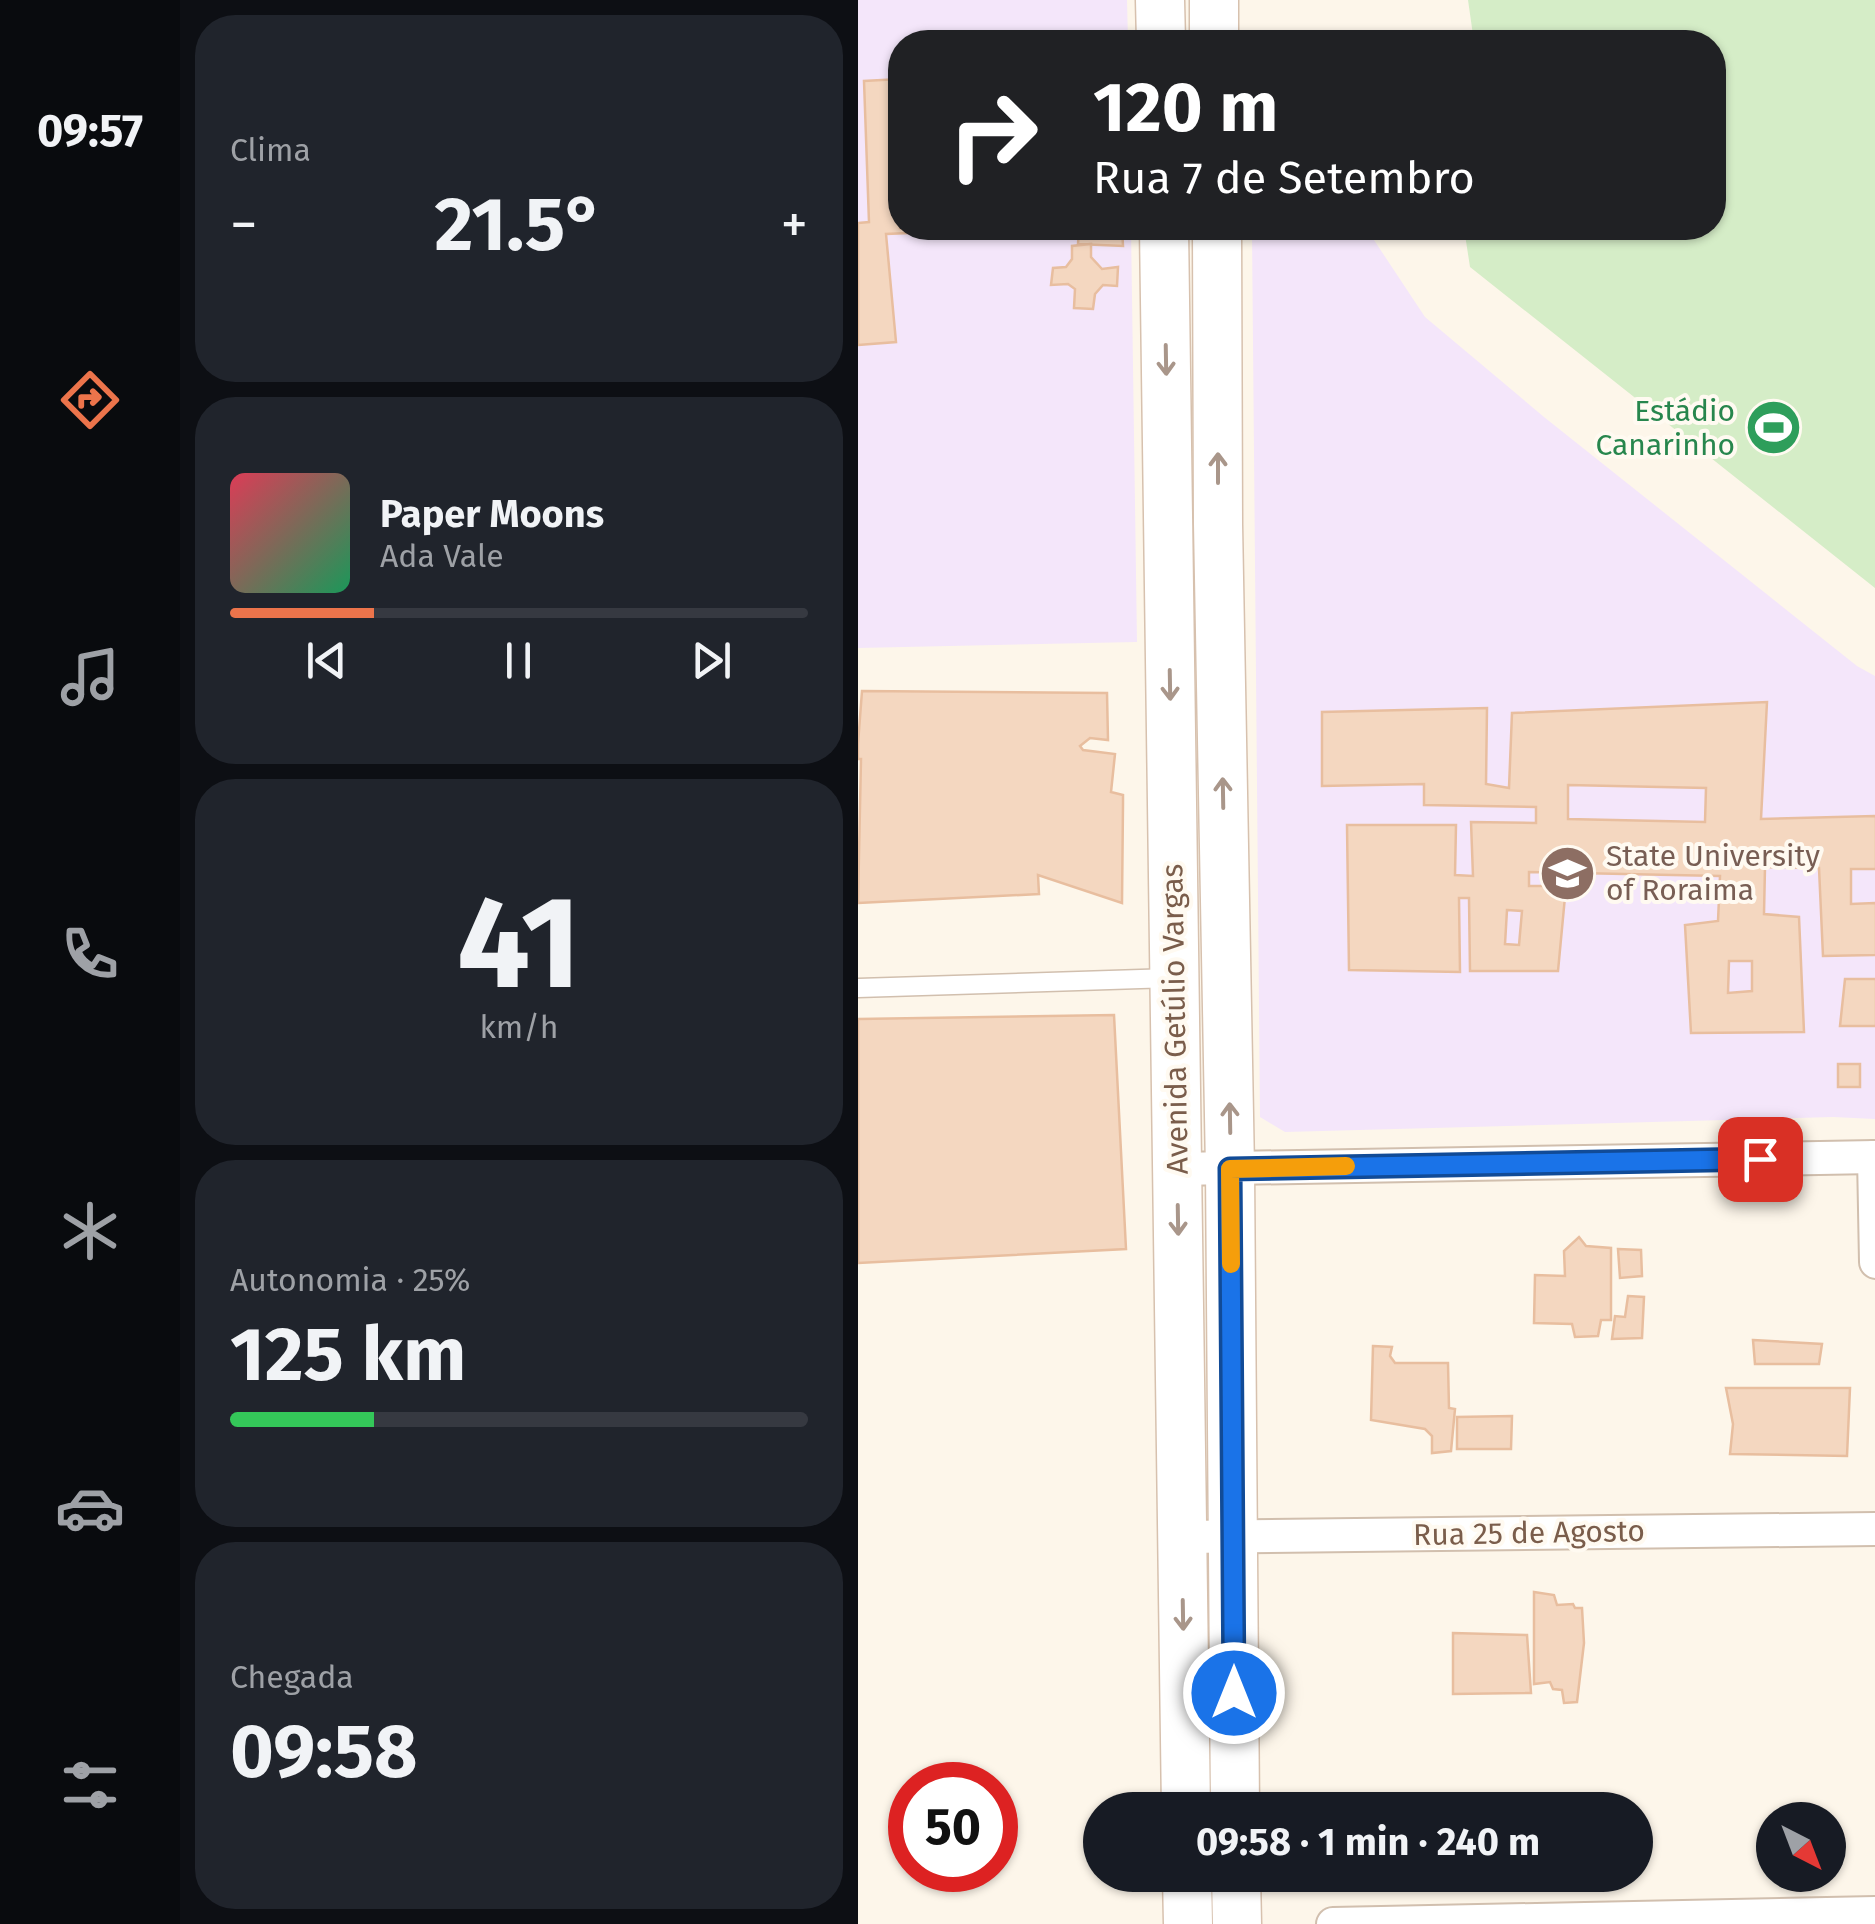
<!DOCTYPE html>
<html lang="pt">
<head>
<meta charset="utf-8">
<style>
	body { margin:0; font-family:"Fira Sans",sans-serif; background:#20242c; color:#f1f3f6; height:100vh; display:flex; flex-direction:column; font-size:38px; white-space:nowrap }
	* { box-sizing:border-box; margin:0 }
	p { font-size:32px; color:#9ea1a6 }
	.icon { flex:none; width:55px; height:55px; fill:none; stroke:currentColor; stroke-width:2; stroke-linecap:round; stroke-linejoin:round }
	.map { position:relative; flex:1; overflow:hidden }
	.panel { display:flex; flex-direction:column; gap:15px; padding:15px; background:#0d0f14; width:678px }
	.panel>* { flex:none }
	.top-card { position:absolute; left:30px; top:30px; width:838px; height:210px; border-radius:40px; box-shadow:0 2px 8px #0004; background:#202124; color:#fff; overflow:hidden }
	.needle { width:65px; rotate:138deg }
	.tools { position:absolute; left:898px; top:1802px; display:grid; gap:20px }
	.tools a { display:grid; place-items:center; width:90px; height:90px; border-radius:50%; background:#171b24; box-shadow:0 2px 8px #0004; font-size:50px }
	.speed { position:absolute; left:30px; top:1762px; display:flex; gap:20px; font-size:50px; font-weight:700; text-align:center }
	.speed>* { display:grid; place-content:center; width:130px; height:130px; border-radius:50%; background:#171b24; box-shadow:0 2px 8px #0004; line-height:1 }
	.speed .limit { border:15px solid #d22; background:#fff; color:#111 }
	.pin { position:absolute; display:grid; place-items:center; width:85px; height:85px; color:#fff; margin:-42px; border-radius:20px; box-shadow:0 5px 15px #0006 }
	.me { position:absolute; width:110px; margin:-55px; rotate:0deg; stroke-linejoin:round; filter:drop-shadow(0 0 8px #0008) }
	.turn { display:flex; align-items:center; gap:35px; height:210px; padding:0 40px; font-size:45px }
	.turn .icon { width:130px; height:130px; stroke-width:2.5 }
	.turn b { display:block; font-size:70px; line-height:85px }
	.big { font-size:75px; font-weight:700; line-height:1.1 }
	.panel .card { flex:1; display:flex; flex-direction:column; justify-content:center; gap:15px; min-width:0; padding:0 35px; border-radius:40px; background:#20242c }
	.panel .dial { align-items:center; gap:0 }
	.dial b { font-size:130px; line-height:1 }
	.song { display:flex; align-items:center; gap:30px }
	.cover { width:120px; height:120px; border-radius:15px; background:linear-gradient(135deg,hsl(350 70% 55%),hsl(150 70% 35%)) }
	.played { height:10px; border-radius:5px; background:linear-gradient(90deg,#ec744b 25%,#363941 25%) }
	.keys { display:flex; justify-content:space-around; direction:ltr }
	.heat { display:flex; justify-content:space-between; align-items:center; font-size:55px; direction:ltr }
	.charge { height:15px; border-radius:8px; background:linear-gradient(90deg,#34c759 25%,#363941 0) }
	.trip { position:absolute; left:225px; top:1792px; width:570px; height:100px; border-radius:50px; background:#171b24; box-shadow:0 2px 8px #0004; font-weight:700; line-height:100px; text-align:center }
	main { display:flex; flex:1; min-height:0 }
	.dock { display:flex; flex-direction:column; width:180px; justify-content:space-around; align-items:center; background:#090b0e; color:#9ea1a6 }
	.dock .icon { width:70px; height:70px }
	.dock .selected { color:#ec744b }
	.dock b { font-size:45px; color:#f1f3f6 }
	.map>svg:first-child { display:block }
</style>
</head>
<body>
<main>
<nav class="dock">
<b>09:57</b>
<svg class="icon selected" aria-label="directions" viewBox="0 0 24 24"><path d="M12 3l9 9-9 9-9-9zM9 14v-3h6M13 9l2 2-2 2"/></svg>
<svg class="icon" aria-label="music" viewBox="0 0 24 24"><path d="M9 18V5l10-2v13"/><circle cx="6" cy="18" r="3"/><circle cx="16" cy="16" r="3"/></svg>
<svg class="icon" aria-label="phone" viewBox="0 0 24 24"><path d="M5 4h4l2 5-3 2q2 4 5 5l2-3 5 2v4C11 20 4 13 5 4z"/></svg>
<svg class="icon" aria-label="climate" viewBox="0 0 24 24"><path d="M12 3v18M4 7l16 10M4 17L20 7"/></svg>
<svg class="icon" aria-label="car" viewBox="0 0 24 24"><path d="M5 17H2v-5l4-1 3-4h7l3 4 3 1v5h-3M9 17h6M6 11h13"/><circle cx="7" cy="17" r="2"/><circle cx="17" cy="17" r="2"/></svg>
<svg class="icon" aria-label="filters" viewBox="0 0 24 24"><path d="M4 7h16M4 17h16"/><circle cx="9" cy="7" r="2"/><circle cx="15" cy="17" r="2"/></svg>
</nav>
<section class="panel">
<div class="card"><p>Clima</p>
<div class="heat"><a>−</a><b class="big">21.5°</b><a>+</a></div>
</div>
<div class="card">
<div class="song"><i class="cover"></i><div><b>Paper Moons</b><p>Ada Vale</p></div></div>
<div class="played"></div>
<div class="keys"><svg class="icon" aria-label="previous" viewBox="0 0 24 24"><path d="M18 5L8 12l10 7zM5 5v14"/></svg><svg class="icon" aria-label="pause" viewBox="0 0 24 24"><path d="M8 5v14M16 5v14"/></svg><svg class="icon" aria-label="next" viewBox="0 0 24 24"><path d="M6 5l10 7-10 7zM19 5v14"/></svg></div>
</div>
<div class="card dial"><b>41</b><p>km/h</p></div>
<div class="card"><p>Autonomia · 25%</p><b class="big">125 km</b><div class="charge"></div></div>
<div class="card"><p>Chegada</p><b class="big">09:58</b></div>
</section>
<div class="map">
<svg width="1018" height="1924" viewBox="0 0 1018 1924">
	<rect width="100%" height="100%" fill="#fdf6ea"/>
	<!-- education -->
	<g fill="#f4e6fa">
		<path d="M0,0H269L270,42H42V228H273L279,642L0,648Z"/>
		<path d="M430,228H508L567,317L686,417L999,666L1017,676V1119L975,1117L427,1132L402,1117L394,232Z"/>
	</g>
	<!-- green -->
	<path fill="#d5edc7" d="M610,0H1017V588L612,267L606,228H855V42H616Z"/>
	<!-- building -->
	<g fill="#f4d7c0" stroke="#e8be9f" stroke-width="2.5" fill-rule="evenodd">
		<path d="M42,79V228H99L100,231L28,234L38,342L0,345V223L11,222L6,81Z"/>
		<path d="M221,228H264L265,246L220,244Z"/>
		<path d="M233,244V257L244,269L260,267L259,286L245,285L237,294L235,309L216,308L217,289L210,284L193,285L195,268L208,267L214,259V246Z"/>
		<path d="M4,691L249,693L250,740L232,738L222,746L225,750L257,754L253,792L265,795V804L264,903L180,875L181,894L0,903L3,759H0V744Z"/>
		<path d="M909,702L903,819L1018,816V869H993V904L1018,903V955L965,956L961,868L907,867L906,914L941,917L946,1032L833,1033L827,925L860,921L862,876L671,872V886H708L700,971H612L611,898H601L602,972L491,970L489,825H598L597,875L615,876L613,822L678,823V807L566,805V784L464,786V712L629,708L628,784L651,788L654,713ZM710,785L848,788L847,822L710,819ZM649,910L664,911L661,945L647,944ZM871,961H894V991L870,993Z"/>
		<path d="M987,979H1018V1026H982Z"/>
		<path d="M256,1015L268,1249L0,1263V1019Z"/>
		<rect x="980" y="1064" width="22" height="23"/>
		<path d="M721,1237L728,1246L753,1248V1320H743L740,1336L717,1337L714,1324L676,1323L677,1275L707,1276L706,1251Z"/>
		<path d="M760,1249L783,1250L784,1276L762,1278Z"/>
		<path d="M770,1296L786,1297L784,1338L754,1339L757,1316L767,1317Z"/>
		<path d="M895,1340L964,1344L961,1364H897Z"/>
		<path d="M515,1346L534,1347L532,1356L537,1363H590L591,1408L597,1409L593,1451L574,1453V1436L567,1429L513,1420Z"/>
		<path d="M868,1388H992L989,1456L872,1454L875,1424Z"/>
		<path d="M654,1416L653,1449H599V1417Z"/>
		<path d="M676,1592L696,1595L699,1605L715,1604L717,1608H724L726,1643L719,1702L706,1703L704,1690L695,1689L692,1682L676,1684Z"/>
		<path d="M595,1633L669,1635L673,1693L595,1694Z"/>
	</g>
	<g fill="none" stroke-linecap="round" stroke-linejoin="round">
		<defs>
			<path id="lane" d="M0,988L314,978"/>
			<g id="street">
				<path d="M1016,1157L1018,1262"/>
				<path d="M319,1169L1018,1157"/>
				<path d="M324,1537L1018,1529"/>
				<path d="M475,1924L1018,1913"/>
			</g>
			<g id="secondary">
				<path d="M302,0L303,42"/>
				<path d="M356,0V42"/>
				<path d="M306,228L328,1810"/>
				<path d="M359,228L360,524L372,1169L377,1810"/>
				<path d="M329,1875L330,1924"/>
				<path d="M378,1875L379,1924"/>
			</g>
		</defs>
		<!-- lane casing -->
		<use href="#lane" stroke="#d1bfae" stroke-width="21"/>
		<!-- street casing -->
		<use href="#street" stroke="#d1bfae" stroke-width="36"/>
		<!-- secondary casing -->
		<use href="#secondary" stroke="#d7c1ae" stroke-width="51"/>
		<!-- lane -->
		<use href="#lane" stroke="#fff" stroke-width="18"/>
		<!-- street -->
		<use href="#street" stroke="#fff" stroke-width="32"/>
		<!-- secondary -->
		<use href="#secondary" stroke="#fff" stroke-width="48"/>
	</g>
	<!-- one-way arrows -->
	<defs><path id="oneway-shaft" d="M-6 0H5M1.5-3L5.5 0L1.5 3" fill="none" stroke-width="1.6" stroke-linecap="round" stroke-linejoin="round" transform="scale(2.5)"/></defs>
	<g stroke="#a9968a">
		<use href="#oneway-shaft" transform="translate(308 360) rotate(89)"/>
		<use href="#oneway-shaft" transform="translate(360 468) rotate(-90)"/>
		<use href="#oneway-shaft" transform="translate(312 685) rotate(89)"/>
		<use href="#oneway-shaft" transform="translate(365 793) rotate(-91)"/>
		<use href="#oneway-shaft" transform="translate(372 1118) rotate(-91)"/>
		<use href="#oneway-shaft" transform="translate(320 1220) rotate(89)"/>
		<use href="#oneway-shaft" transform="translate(325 1615) rotate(89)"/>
	</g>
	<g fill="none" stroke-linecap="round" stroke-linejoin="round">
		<defs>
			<path id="route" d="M376,1693L372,1169L902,1159"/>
		</defs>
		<!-- route casing -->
		<use href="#route" stroke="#114b97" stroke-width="25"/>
		<!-- route -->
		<use href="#route" stroke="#1a73e8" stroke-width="18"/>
		<!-- slow -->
		<path stroke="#f59e0b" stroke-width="18" d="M373,1264L372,1169L488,1166"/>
	</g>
	<!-- icons -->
	<defs>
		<symbol id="stadium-disc" viewBox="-11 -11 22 22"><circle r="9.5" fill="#2e9e5b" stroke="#fffaf1"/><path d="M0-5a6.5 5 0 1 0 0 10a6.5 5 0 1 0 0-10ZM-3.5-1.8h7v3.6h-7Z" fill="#fff"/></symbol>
		<symbol id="university-disc" viewBox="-11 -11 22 22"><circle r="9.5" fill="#8d6e63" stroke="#fffaf1"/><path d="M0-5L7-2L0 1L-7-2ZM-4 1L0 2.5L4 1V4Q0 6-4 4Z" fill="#fff"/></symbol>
	</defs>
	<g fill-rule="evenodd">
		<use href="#stadium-disc" x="884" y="396" width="63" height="63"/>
		<use href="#university-disc" x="678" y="842" width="63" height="63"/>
	</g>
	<g text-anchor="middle" stroke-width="8" stroke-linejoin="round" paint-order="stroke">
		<!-- leisure labels -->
		<g font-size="30" fill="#27864d" stroke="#fffaf1" text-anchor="end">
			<text x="877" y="421">Estádio<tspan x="877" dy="34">Canarinho</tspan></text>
		</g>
		<!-- education labels -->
		<g font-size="30" fill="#785e54" stroke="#fffaf1" text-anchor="start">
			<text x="748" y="866">State University<tspan x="748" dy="34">of Roraima</tspan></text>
		</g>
		<!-- street labels -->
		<g font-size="30" fill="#7a5d4b" stroke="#fffaf1">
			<text transform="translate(317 1019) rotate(-91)" y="10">Avenida Getúlio Vargas</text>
			<text transform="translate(671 1533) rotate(-1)" y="10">Rua 25 de Agosto</text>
		</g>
	</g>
</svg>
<div class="tools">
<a><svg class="needle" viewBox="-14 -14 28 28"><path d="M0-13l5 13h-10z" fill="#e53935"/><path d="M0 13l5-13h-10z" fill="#9ea1a6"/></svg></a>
</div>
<div class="speed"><div class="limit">50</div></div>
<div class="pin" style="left:902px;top:1159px;background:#d93025"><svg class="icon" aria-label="arrive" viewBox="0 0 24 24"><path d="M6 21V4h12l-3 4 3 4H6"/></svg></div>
<svg class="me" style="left:376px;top:1693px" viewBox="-20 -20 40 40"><circle r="17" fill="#1a73e8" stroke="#fff" stroke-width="3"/><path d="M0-11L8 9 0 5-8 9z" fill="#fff"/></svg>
<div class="trip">09:58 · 1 min · 240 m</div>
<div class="top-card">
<div class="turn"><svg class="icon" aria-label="right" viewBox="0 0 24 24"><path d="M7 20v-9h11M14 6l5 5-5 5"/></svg><div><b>120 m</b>Rua 7 de Setembro</div></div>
</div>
</div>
</main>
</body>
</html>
